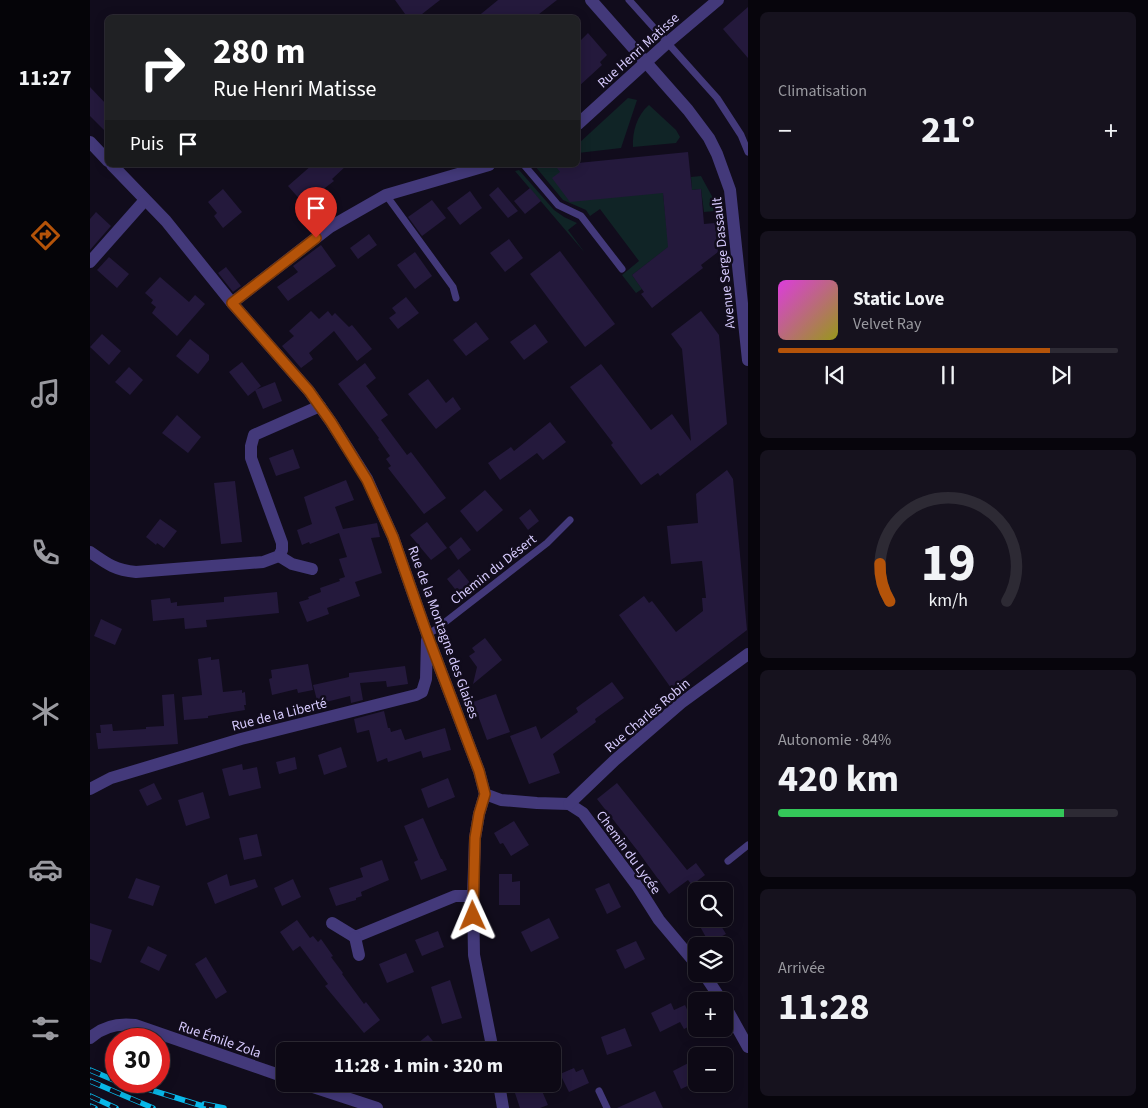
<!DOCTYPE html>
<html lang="fr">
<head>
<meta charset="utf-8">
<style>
	body { margin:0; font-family:"Source Sans 3",sans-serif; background:#16121e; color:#f1f3f6; height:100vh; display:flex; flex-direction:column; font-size:19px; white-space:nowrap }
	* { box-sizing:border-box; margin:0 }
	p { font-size:16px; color:#9a9aa0 }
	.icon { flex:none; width:28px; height:28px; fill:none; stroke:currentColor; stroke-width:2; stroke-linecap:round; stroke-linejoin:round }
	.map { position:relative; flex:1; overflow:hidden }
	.details { display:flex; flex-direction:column; gap:12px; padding:12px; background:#07050c; width:400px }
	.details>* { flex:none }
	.hud { position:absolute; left:15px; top:15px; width:475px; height:152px; border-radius:8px; box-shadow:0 2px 12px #0003,0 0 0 1px #2d2a34; background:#202124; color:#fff; overflow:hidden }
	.buttons { position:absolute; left:598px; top:882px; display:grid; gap:10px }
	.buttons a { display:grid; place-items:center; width:45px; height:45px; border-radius:8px; background:#0d0915; box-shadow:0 2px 12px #0003,0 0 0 1px #2d2a34; font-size:25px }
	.speed { position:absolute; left:15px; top:1028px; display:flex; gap:10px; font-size:25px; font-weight:700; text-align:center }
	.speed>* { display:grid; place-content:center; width:65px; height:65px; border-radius:50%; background:#0d0915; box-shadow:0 2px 12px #0003,0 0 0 1px #2d2a34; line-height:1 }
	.speed .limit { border:8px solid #d22; background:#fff; color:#111 }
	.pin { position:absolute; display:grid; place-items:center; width:42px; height:42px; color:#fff; margin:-51px -21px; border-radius:50% 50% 50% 0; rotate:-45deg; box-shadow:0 0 5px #0007 }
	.pin .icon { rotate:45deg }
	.me { position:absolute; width:55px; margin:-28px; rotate:359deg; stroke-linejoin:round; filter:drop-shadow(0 0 4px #0008) }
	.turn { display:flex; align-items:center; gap:18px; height:105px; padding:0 25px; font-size:22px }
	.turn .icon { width:65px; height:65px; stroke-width:2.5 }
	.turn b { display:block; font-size:35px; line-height:42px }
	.then { display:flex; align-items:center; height:48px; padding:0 25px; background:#0003; gap:10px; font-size:19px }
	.big { font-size:38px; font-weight:700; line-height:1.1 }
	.details .tile { flex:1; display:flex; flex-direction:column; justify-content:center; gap:8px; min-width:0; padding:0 18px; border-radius:8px; background:#16121e }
	.details .dial { align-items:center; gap:0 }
	.dial svg { height:130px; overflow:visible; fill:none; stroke:#2d2a34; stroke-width:7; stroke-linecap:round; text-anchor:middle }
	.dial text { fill:#f1f3f6; stroke:none }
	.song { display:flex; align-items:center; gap:15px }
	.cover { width:60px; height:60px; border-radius:8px; background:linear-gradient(135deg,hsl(300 70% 55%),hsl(60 70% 35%)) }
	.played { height:5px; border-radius:2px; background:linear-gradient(90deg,#b45309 80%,#2d2a34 80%) }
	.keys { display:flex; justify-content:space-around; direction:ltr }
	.heat { display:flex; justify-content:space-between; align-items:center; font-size:28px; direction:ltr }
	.charge { height:8px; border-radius:4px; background:linear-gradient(90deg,#34c759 84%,#2d2a34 0) }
	.trip { position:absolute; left:186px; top:1042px; width:285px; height:50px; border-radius:8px; background:#0d0915; box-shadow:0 2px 12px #0003,0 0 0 1px #2d2a34; font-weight:700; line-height:50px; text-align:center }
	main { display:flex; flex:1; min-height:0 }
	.menu { display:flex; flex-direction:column; width:90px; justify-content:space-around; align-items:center; background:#050408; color:#9a9aa0 }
	.menu .icon { width:35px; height:35px }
	.menu .current { color:#b45309 }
	.menu b { font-size:22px; color:#f1f3f6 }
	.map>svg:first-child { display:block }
</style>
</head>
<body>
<main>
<nav class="menu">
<b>11:27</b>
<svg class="icon current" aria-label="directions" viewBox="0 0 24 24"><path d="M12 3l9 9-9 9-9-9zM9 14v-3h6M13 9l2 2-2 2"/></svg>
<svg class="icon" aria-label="music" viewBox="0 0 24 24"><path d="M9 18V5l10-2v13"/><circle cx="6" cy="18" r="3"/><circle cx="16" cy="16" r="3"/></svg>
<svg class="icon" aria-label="phone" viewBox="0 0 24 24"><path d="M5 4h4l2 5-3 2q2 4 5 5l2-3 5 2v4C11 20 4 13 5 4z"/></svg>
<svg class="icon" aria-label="climate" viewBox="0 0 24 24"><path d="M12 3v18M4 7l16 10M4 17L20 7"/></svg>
<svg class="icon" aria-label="car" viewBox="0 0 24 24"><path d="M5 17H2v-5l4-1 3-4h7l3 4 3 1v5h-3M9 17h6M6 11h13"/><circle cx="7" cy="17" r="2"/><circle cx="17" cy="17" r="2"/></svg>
<svg class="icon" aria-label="filters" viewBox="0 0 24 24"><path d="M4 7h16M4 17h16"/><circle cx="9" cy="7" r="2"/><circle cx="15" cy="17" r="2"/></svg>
</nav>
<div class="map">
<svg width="658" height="1108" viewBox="0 0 658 1108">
	<rect width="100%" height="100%" fill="#110c1c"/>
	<!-- green -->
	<g fill="#102426">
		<path d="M538,98L547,100L531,148L488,153V144Z"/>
		<path d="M559,105L586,130L590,137L586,143L543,147C542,132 547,115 559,105Z"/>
		<path d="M459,165H474L573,193L577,231L581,245L542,275L552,289L546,293L532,275L549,261L510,209L500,216L496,210L473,200L445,166Z"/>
		<path d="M429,170L464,210L474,217L487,223L478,230L495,253L425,171Z"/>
		<path d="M611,176L624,200L625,211L614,212L611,189L602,190L601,177Z"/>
	</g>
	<!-- building -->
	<g fill="#24193c">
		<path d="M305,0H350L327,18H318Z"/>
		<path d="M408,0H467L444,18H386Z"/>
		<path d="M658,7V58L633,29Z"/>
		<path d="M498,33L517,55L510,62L512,65L488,87V43Z"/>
		<path d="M0,87L18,106V134L0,116Z"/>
		<path d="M598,152L602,190L611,189L614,224L625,223L628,252L611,265L613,268L562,308L551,294L554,292L542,275L578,247L573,193L480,202L462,178L470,172L465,165H488V163Z"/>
		<path d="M222,165H257L242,179L244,181L227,194L239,208L222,223L209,208L214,204L198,186Z"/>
		<path d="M408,187L428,211L418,218L399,195Z"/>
		<path d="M440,188L451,201L435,214L424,201Z"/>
		<path d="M133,189L152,212L133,228L124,216L127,213L118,202Z"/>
		<path d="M380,191L392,208L370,225L357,208Z"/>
		<path d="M342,200L356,218L332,236L318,217Z"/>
		<path d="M6,212L21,226L0,250V219Z"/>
		<path d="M279,234L287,245L268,259L260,248Z"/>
		<path d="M419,239L433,258L415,272L400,253Z"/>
		<path d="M231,245L246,266L198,301L187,287L208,272L203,266Z"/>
		<path d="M470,251L525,324L495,347L440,274Z"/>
		<path d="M325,252L342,276L325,289L307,265Z"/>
		<path d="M19,257L39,274L27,288L7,270Z"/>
		<path d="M136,267L151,286L143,292L128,273Z"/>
		<path d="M70,277L99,302L105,295L115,304L87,336L62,313L66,307L61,303L63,300L55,293Z"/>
		<path d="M316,297L329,313L308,329L299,318L306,313L302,308Z"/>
		<path d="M221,311L229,319L238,311L242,316L245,313L259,327L262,325L282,349L267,361L244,331L219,353L223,359L211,368L192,346L204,336L199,331Z"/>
		<path d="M611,311L629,335L637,424L570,476L568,473L551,485L521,445L523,443L480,387L511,364L561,430L582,414L601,441L592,349L581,334Z"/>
		<path d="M386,322L399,339L376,356L363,340Z"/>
		<path d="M445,324L458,342L434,360L420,342Z"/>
		<path d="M12,334L31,351L19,365L0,347Z"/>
		<path d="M100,339L119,355V360L108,374L86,356Z"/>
		<path d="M152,362L171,386L158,396L139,372Z"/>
		<path d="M275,363L286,378L276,386L298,415L291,420L317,455L321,452L356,498L334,514L298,468L301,466L296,459L300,456L288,439L289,438L248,384Z"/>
		<path d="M39,367L53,380L40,395L25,382Z"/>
		<path d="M338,379L356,403L363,397L371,409L346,429L318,394Z"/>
		<path d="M185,382L192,401L173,409L165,390Z"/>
		<path d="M87,415L111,437L98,453L72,433Z"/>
		<path d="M460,422L476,442L453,460L447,453L410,480L398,463L421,447L424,451Z"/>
		<path d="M203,449L210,468L186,476L179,458Z"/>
		<path d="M637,470L643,479L657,630L581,688L529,615L554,596L559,603L562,601L586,632L613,611L612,598H616L612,561L581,564L577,526L608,523L606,494Z"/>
		<path d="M256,480L264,500L245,507L253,529L287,523L290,537L281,538L292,573L265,582L270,596L237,608L239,614L217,622L209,602L219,599L218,597L231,592L230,588L250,581L249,579L255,577L249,559L257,557L249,533L220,544L219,542L212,545L207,530L222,524L214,497Z"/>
		<path d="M145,481L152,542L131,544L124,483Z"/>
		<path d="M395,490L413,510L387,532L370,511Z"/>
		<path d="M440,509L449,521L438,530L429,518Z"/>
		<path d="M70,519L87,531L74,548L67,543L66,545L56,537Z"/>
		<path d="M337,522L357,548L341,560L320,535Z"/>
		<path d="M371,537L381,550L368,560L359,547Z"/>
		<path d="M369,569L381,584L369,594L357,579Z"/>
		<path d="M187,592L189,613L116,620L117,627L95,629L94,618L63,621L61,600L80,598L81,603L87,602V606L134,602V597Z"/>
		<path d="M11,619L32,629L25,645L4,636Z"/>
		<path d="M395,638L412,660L383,684L387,667L379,656L385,652L382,648Z"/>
		<path d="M121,657V660L129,659L133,692L152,690V693L155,692L156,705H154L155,710L118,716V718L94,720L92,697L112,695L108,659Z"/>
		<path d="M218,664L223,690L208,693L207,689L182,695L179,679L182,678L181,670Z"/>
		<path d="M315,666L318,684L297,687L296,681L270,683L273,700L261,703L260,696L228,704L223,685L259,677V673Z"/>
		<path d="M522,682L534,698L505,719L506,722L463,754L470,773L439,784L420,736L446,726L451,739L488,712L486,708Z"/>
		<path d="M84,694L88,744L8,749L6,733H11L10,725L22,724L23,731L56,729V727L74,726L72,695Z"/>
		<path d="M406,694L420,732L397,740L383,702Z"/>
		<path d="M294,711L298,728H300L301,732L311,729L315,740L355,728L361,750L333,758L331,751L298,762L297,758L287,762L279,730L267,733L264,719Z"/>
		<path d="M251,747L257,767L234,775L228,755Z"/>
		<path d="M205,757L207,769L189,774L186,762Z"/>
		<path d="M152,764L153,770L167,767L171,788L139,796L132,769Z"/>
		<path d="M358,778L365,797L338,808L331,789Z"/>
		<path d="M64,783L72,799L57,806L49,790Z"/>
		<path d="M527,783L597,870L606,863L615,875L602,885L598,880L579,894L547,850L507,799Z"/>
		<path d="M113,792L120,818L96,826L88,800Z"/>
		<path d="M333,818L351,859H352L357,870L331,880L324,862L328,860L314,826Z"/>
		<path d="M424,821L439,845L421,856L413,843L410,844L404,833Z"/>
		<path d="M167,834L172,856L154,860L149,838Z"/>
		<path d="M292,860L299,880L271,892L272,896L266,898V900L246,906L239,888L273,877L270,868Z"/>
		<path d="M137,874L140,886L165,879L168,887L125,904L117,883Z"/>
		<path d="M409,874H422V882L430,881V905H409Z"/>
		<path d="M46,878L70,886L63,906L38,898Z"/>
		<path d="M203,879L211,897L192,906L184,888Z"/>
		<path d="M519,883L531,907L517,914L505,889Z"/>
		<path d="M459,918L469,938L441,952L431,932Z"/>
		<path d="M606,919H627L636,934L619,943Z"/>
		<path d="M207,920L220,938L223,936L228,942L231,939L243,956L241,957L253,973L252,974L274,1004L276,1002L290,1020L274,1033L235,986L238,984L210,946L203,951L190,932Z"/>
		<path d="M0,923L22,930L11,963L0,959Z"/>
		<path d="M348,931L354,947L332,956L325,940Z"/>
		<path d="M546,941L555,959L535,969L526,950Z"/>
		<path d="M58,946L77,955L69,971L50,962Z"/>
		<path d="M316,953L324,972L297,983L289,964Z"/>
		<path d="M116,957L137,992L126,999L105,964Z"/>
		<path d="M360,980L372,1018L352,1024L341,987Z"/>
		<path d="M581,1003L584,1010L595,1005L604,1024L594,1029L590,1022L570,1032L561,1013Z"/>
		<path d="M535,1028L542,1046L517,1055L511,1037Z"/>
		<path d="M338,1035L351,1051H318Z"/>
		<path d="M606,1059V1082L591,1089L583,1071Z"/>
		<path d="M484,1068L486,1072L493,1069L499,1083L479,1092L470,1074Z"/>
		<path d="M422,1084H446L449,1092L452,1091L458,1105L450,1108H430Z"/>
		<path d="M565,1091L573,1108H527Z"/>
	</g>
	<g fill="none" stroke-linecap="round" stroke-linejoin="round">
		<!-- service -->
		<g stroke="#43397a" stroke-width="7">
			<path d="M539,0L627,98L651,135L658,152"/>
			<path d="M434,165L468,205L491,216L532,269"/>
			<path d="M296,195L363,287L366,298"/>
			<path d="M337,634L345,630L457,543L480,520"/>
			<path d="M638,861L658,845"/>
			<path d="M509,1091L517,1108"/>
		</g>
		<!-- minor -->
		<g stroke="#43397a" stroke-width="12">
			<path d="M501,0L598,110L619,138L627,154L640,190L658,360"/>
			<path d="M488,124L577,43L628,0"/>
			<path d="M0,142L18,161"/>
			<path d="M22,165L76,221L142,303L219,391L241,422L277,479L303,537L337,634L389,771L395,794L389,814L385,838L383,896L384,955L403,1051"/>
			<path d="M0,262L55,200"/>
			<path d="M142,303L240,227L296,195L399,165"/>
			<path d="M0,552C17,564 25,570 46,572L173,562L189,556L192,550V543L161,458V446L164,435L230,406"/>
			<path d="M189,556L202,564L222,569"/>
			<path d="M0,789L21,778L151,739L326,695L332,692L336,679L337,640"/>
			<path d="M395,794L411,800L447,803L479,804L493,813L548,887L569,920L606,964"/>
			<path d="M479,804L525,760L591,703L658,654"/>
			<path d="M242,923L265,937L365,896H383"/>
			<path d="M265,937L269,955"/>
			<path d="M614,974L632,1001"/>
			<path d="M634,1004L658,1047"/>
			<path d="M409,1084L413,1108"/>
		</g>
		<!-- tertiary -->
		<g stroke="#43397a" stroke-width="12">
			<path d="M0,1038C13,1026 28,1023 45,1025L195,1077"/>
			<path d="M214,1084L287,1108"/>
		</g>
		<defs>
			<g id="rail">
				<path d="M0,1070L26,1081"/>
				<path d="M0,1081L63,1108"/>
				<path d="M32,1081L119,1108"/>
				<path d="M0,1096L26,1108"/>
				<path d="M114,1104L134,1108"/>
				<path d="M0,1106L5,1108"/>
			</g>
		</defs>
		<!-- rail casing -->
		<use href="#rail" stroke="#09b8e9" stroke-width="5.5"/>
		<!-- rail -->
		<use href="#rail" stroke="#110c1c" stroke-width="4" stroke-dasharray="11" stroke-linecap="butt"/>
	</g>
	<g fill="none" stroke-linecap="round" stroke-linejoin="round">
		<defs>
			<path id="route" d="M226,238L142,303L219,391L241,422L277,480L303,537L337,634L389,771L395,794L389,814L385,838L383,916"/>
		</defs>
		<!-- route casing -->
		<use href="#route" stroke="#753606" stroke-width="12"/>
		<!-- route -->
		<use href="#route" stroke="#b45309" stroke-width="9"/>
	</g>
	<g text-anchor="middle" stroke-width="5" stroke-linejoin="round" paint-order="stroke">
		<!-- street labels -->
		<g font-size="14" fill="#d6cafd" stroke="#110c1c">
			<text transform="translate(548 50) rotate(-42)" y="5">Rue Henri Matisse</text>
			<text transform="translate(633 263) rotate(-96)" y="5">Avenue Serge Dassault</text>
			<text transform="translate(403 569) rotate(-38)" y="5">Chemin du Désert</text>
			<text transform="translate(354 632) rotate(70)" y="5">Rue de la Montagne des Glaises</text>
			<text transform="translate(189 714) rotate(-14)" y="5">Rue de la Liberté</text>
			<text transform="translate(557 715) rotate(-40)" y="5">Rue Charles Robin</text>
			<text transform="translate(539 852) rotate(54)" y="5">Chemin du Lycée</text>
			<text transform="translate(130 1039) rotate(19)" y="5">Rue Émile Zola</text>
		</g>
	</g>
</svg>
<div class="buttons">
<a><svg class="icon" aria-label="search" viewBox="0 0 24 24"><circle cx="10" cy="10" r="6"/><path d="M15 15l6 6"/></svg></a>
<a><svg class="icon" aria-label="layers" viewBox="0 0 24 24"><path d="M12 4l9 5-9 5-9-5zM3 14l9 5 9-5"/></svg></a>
<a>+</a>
<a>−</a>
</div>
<div class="speed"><div class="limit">30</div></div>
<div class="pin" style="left:226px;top:238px;background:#d93025"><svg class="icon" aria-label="arrive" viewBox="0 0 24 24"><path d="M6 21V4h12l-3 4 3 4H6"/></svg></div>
<svg class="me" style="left:383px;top:916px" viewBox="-20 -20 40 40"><path d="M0-17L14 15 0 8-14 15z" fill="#b45309" stroke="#fff" stroke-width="4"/></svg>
<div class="trip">11:28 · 1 min · 320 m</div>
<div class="hud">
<div class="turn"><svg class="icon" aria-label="right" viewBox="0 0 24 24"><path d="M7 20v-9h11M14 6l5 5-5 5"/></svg><div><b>280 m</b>Rue Henri Matisse</div></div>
<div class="then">Puis<svg class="icon" aria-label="arrive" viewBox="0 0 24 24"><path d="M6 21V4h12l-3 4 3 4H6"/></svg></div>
</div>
</div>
<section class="details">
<div class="tile"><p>Climatisation</p>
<div class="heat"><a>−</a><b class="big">21°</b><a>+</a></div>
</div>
<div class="tile">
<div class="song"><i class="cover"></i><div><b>Static Love</b><p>Velvet Ray</p></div></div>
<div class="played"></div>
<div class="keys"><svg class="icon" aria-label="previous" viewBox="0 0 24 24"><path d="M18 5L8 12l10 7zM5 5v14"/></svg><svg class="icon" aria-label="pause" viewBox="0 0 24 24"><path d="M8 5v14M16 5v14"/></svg><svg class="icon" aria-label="next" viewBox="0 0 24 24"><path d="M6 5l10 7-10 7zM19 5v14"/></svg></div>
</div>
<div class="tile dial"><svg viewBox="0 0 100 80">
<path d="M14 69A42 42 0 1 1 86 69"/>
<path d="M14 69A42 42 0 0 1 8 46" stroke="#b45309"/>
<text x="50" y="56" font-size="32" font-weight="700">19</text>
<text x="50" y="72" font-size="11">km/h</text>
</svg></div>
<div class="tile"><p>Autonomie · 84%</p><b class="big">420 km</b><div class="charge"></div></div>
<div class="tile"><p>Arrivée</p><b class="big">11:28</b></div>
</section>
</main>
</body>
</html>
